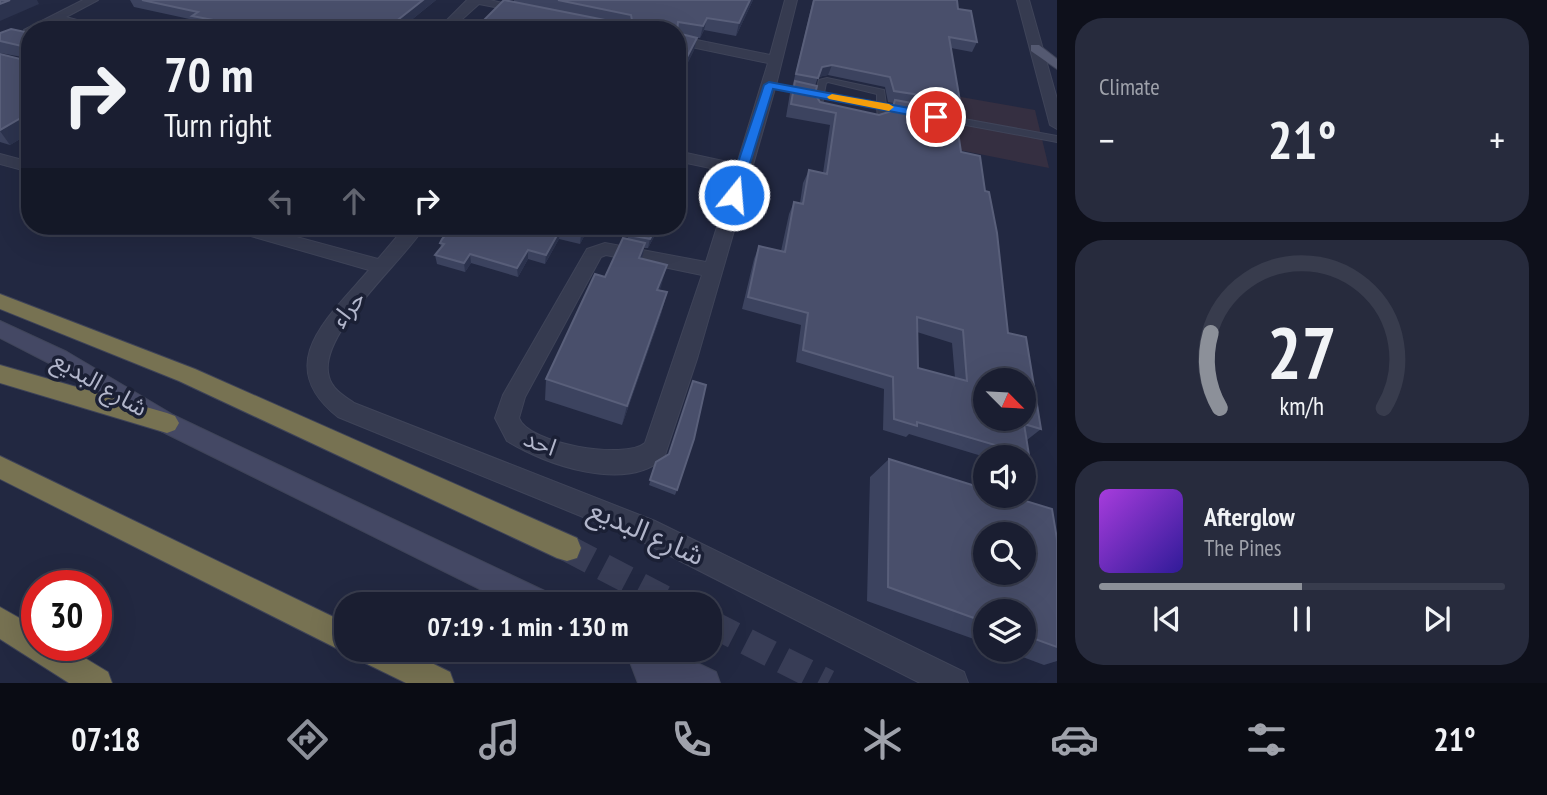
<!DOCTYPE html>
<html lang="en">
<head>
<meta charset="utf-8">
<style>
	body { margin:0; font-family:"PT Sans Narrow","Noto Sans Arabic",sans-serif; background:#272b3d; color:#f1f3f6; height:100vh; display:flex; flex-direction:column; font-size:26px; white-space:nowrap }
	* { box-sizing:border-box; margin:0 }
	p { font-size:23px; color:#9fa2ab }
	.icon { flex:none; width:38px; height:38px; fill:none; stroke:currentColor; stroke-width:2; stroke-linecap:round; stroke-linejoin:round }
	.map { position:relative; flex:1; overflow:hidden }
	.sheet { display:flex; flex-direction:column; gap:18px; padding:18px; background:#0e101b; width:490px }
	.sheet>* { flex:none }
	.guide { position:absolute; left:21px; top:21px; width:665px; height:214px; border-radius:28px; box-shadow:0 7px 28px #0002,0 0 0 2px #383c4d; background:#1a1e31; color:#f1f3f6; overflow:hidden }
	.needle { width:46px; rotate:114deg }
	.controls { position:absolute; left:973px; top:368px; display:grid; gap:14px }
	.controls a { display:grid; place-items:center; width:63px; height:63px; border-radius:50%; background:#1a1e31; box-shadow:0 7px 28px #0002,0 0 0 2px #383c4d; font-size:35px }
	.speed { position:absolute; left:21px; top:570px; display:flex; gap:14px; font-size:35px; font-weight:700; text-align:center }
	.speed>* { display:grid; place-content:center; width:91px; height:91px; border-radius:50%; background:#1a1e31; box-shadow:0 7px 28px #0002,0 0 0 2px #383c4d; line-height:1 }
	.speed .limit { border:10px solid #d22; background:#fff; color:#111 }
	.pin { position:absolute; display:grid; place-items:center; width:60px; height:60px; color:#fff; margin:-30px; border:4px solid #fff; border-radius:50%; box-shadow:0 2px 7px #0007 }
	.me { position:absolute; width:77px; margin:-38px; rotate:17deg; stroke-linejoin:round; filter:drop-shadow(0 0 5px #0008) }
	.turn { display:flex; align-items:center; gap:24px; height:147px; padding:0 28px; font-size:32px }
	.turn .icon { width:91px; height:91px; stroke-width:2.5 }
	.turn b { display:block; font-size:49px; line-height:60px }
	.lanes { display:flex; align-items:center; height:66px; padding:0 28px; background:#0003; justify-content:center; gap:35px; direction:ltr }
	.lanes .off { opacity:.35 }
	.big { font-size:52px; font-weight:700; line-height:1.1 }
	.sheet .card { flex:1; display:flex; flex-direction:column; justify-content:center; gap:10px; min-width:0; padding:0 24px; border-radius:28px; background:#272b3d }
	.sheet .dial { align-items:center; gap:0 }
	.dial svg { height:182px; overflow:visible; fill:none; stroke:#383c4d; stroke-width:7; stroke-linecap:round; text-anchor:middle }
	.dial text { fill:#f1f3f6; stroke:none }
	.song { display:flex; align-items:center; gap:21px }
	.cover { width:84px; height:84px; border-radius:10px; background:linear-gradient(135deg,hsl(280 70% 55%),hsl(250 70% 35%)) }
	.played { height:7px; border-radius:4px; background:linear-gradient(90deg,#8c9099 50%,#383c4d 50%) }
	.keys { display:flex; justify-content:space-around; direction:ltr }
	.heat { display:flex; justify-content:space-between; align-items:center; font-size:38px; direction:ltr }
	.trip { position:absolute; left:334px; top:592px; width:388px; height:70px; border-radius:28px; background:#1a1e31; box-shadow:0 7px 28px #0002,0 0 0 2px #383c4d; font-weight:700; line-height:70px; text-align:center }
	.menu { display:flex; height:112px; justify-content:space-around; align-items:center; background:#0a0c14; color:#9fa2ab }
	.menu .icon { width:49px; height:49px }
	.menu .selected { color:#8c9099 }
	.menu b { font-size:32px; color:#f1f3f6 }
	main { display:flex; flex:1; min-height:0 }
	.map>svg:first-child { display:block }
</style>
</head>
<body>
<main>
<div class="map">
<svg width="1057" height="683" viewBox="0 0 1057 683">
	<rect width="100%" height="100%" fill="#222841"/>
	<!-- medical -->
	<path fill="#352f41" d="M915,89L1035,110L1049,168L914,141Z"/>
	<g fill="none" stroke-linecap="round" stroke-linejoin="round">
		<!-- highway-tunnel -->
		<g stroke="#383d56" stroke-width="27" stroke-dasharray="27 14" stroke-linecap="butt">
			<path d="M567,548L674,604"/>
			<path d="M710,623L828,683"/>
		</g>
		<defs>
			<g id="lane">
				<path d="M827,78L884,90L886,105L910,111L906,114L886,110L885,121L873,125L816,112L813,105L815,96L765,85L769,83L816,91L819,80ZM828,82L877,94V103L824,93L826,83ZM823,98L877,108L878,118L873,119L822,108Z"/>
				<path d="M942,115L1057,136V142L939,120L938,118Z"/>
			</g>
			<g id="street">
				<path d="M83,0H98L66,17L113,30H90L56,22L40,30H30V34L24,30Z"/>
				<path d="M467,0H490L531,10L525,13L479,4L450,30H437Z"/>
				<path d="M785,0H797L776,85L697,359L664,458C625,493 546,465 507,441L495,418L503,395L587,249L605,243L706,262L734,173L677,161V151L737,164L768,63L677,44V36L770,55ZM606,255L702,275L645,443C625,460 528,444 519,418L525,397L601,257Z"/>
				<path d="M1017,0H1029L1057,99V129L1050,125Z"/>
				<path d="M0,154L30,162V172L0,164Z"/>
				<path d="M227,226H256L378,259L406,226H425C404,261 316,335 329,377C332,389 344,396 354,403L655,521L964,672L968,683H920L637,539L338,417C271,364 329,317 369,270L230,230Z"/>
			</g>
			<g id="secondary">
				<path d="M0,321L67,352L175,416L551,594L555,604H510L159,430L51,364L0,338Z"/>
				<path d="M620,649H668L716,672L720,683H638L630,662L624,660Z"/>
			</g>
			<path id="primary" d="M1031,45H1039L1057,59V69L1031,51Z"/>
			<g id="highway">
				<path d="M0,294L195,369L577,538L581,548L577,558L567,561L557,558L179,381L0,309Z"/>
				<path d="M0,365L167,413L175,416L179,423L175,430L167,433L0,383Z"/>
				<path d="M0,456L346,623V649H355L346,653L336,648L0,479Z"/>
				<path d="M0,607L37,628V646H65L108,672L112,683H69L0,639Z"/>
				<path d="M355,649H403L450,672L454,683H406L359,660Z"/>
			</g>
		</defs>
		<!-- lane casing -->
		<use href="#lane" stroke="#3f4459" stroke-width="2"/>
		<!-- street casing -->
		<use href="#street" stroke="#3f4459" stroke-width="2"/>
		<!-- secondary casing -->
		<use href="#secondary" stroke="#3f4459" stroke-width="2"/>
		<!-- primary casing -->
		<use href="#primary" stroke="#3f4459" stroke-width="2"/>
		<!-- highway casing -->
		<use href="#highway" stroke="#3e4358" stroke-width="2"/>
		<!-- lane -->
		<use href="#lane" fill="#363b50" fill-rule="evenodd"/>
		<!-- street -->
		<use href="#street" fill="#363b50" fill-rule="evenodd"/>
		<!-- secondary -->
		<use href="#secondary" fill="#444864" fill-rule="evenodd"/>
		<!-- primary -->
		<use href="#primary" fill="#545971" fill-rule="evenodd"/>
		<!-- highway -->
		<use href="#highway" fill="#777252" fill-rule="evenodd"/>
	</g>
	<!-- wall -->
	<g fill="#3c435f" fill-rule="evenodd">
		<path d="M130,0H436L399,30H219L196,25L194,20L134,7Z"/>
		<path d="M514,0H753L736,36L704,30L700,38L694,37L697,38L694,50L684,70L677,68V30H474L514,2Z"/>
		<path d="M813,0H957L958,9L977,42L972,52L951,48L960,101L954,111L961,152L985,191L1008,333L1041,429L1027,440L1029,455L1024,459V457H985L909,434L906,437L883,430L884,389L796,362L801,325L742,309L754,259L759,246L781,251L789,214L794,202L800,203L803,183L809,170L823,173L830,125L786,117L790,93L793,84ZM828,75L885,87L888,102L893,103L888,112L879,115L820,102L815,94V86L818,77ZM917,332L952,343L955,378L918,368Z"/>
		<path d="M0,33H30V133L10,145L0,142V54L20,59L22,57L0,53Z"/>
		<path d="M317,226H332L329,229Z"/>
		<path d="M453,226H660L648,248H644L642,259L660,291L667,292L661,314L622,425L545,400L546,379L627,239L628,237L589,227L580,244L559,239L545,264L528,259L518,277L471,263L465,272L437,264L435,255L441,247L440,243Z"/>
		<path d="M668,454L677,490L675,495L649,485L656,462Z"/>
		<path d="M889,459L1057,539V661L1044,665L1001,649H1024V611H985V643L867,601L870,477Z"/>
	</g>
	<!-- shaded-wall -->
	<g fill="#2c334e">
		<path d="M10,0H37L39,4L0,21V4Z"/>
		<path d="M423,0H436L399,30H385Z"/>
		<path d="M750,0H753L736,36L739,23Z"/>
		<path d="M707,18L704,30L700,38L703,26Z"/>
		<path d="M697,38L694,50L684,70L687,57Z"/>
		<path d="M832,65L828,75L818,77L822,67Z"/>
		<path d="M26,115L30,120V133L10,145L0,131V130Z"/>
		<path d="M585,226H589V227L580,244L581,235Z"/>
		<path d="M657,226H660L648,248L650,239Z"/>
		<path d="M560,230L559,239L545,264L546,255Z"/>
		<path d="M645,243L641,265L639,258Z"/>
		<path d="M528,250V259L518,277L517,268Z"/>
		<path d="M470,254L471,263L465,272L464,263Z"/>
		<path d="M667,265L661,287L652,312L657,290Z"/>
		<path d="M667,292L661,314L622,425L627,406Z"/>
	</g>
	<!-- building -->
	<g fill="#494f6b" stroke="#595f7a" stroke-width="2" fill-rule="evenodd">
		<path d="M0,0H10L0,4Z"/>
		<path d="M142,0H423L385,30H266L192,16L198,12Z"/>
		<path d="M504,0L605,20H632L631,15L558,0H750L739,23L707,18L703,26L678,22L677,33L697,38L687,57L677,55V30H474Z"/>
		<path d="M814,0H957L958,9L971,11L977,42L949,37L960,101L894,91L890,77L832,65L822,67L818,78L796,74Z"/>
		<path d="M57,26L71,30H48Z"/>
		<path d="M11,29L30,33V116L26,115L0,130V54L20,59L23,56L22,46L0,41V33Z"/>
		<path d="M795,81L817,86L815,94L820,102L879,115L892,111L895,100L955,111L961,152L980,156L985,191L989,192L997,233L1008,333L1026,337L1041,429L1024,424L1029,455L917,422V426L894,419L893,377L803,350L808,313L748,297L759,246L785,252L794,202L803,204L809,170L827,174L836,113L791,104ZM917,317L963,330L967,381L918,368ZM985,380H1024V418H985Z"/>
		<path d="M453,226H585L581,235L560,230L546,255L528,250L517,268L470,254L464,263L435,255L444,244L440,243L442,239Z"/>
		<path d="M623,226H657L650,239L628,235L631,228Z"/>
		<path d="M623,238L645,243L639,258L667,265L657,290L667,292L627,406L546,379L595,274L605,277Z"/>
		<path d="M693,381L706,385L694,439L677,490L650,480L656,462L669,454Z"/>
		<path d="M889,459L985,489V495H1006L1052,509L1057,539V647L1024,635V611H985V622L888,587ZM985,534H1024V572H985Z"/>
	</g>
	<!-- route -->
	<path fill="#1a73e8" stroke="#114b97" stroke-width="2" d="M769,82L936,113L942,117L936,120L773,89L740,195L729,198L727,195L764,85Z"/>
	<!-- slow -->
	<path fill="#f59e0b" d="M832,94L889,104L894,107L889,111L829,99L827,97Z"/>
	<g text-anchor="middle" stroke-width="7" stroke-linejoin="round" paint-order="stroke">
		<!-- street labels -->
		<g font-size="24" fill="#b2b6cb" stroke="#1b2035">
			<text transform="translate(348 309) rotate(-51)" y="8">حراء</text>
			<text transform="translate(100 384) rotate(30)" y="8">شارع البديع</text>
			<text transform="translate(540 443) rotate(21)" y="8">احد</text>
		</g>
		<!-- near-street labels -->
		<g font-size="28" fill="#b2b6cb" stroke="#1b2035">
			<text transform="translate(647 532) rotate(24)" y="10">شارع البديع</text>
		</g>
	</g>
</svg>
<div class="controls">
<a><svg class="needle" viewBox="-14 -14 28 28"><path d="M0-13l5 13h-10z" fill="#e53935"/><path d="M0 13l5-13h-10z" fill="#9fa2ab"/></svg></a>
<a><svg class="icon" aria-label="sound" viewBox="0 0 24 24"><path d="M4 9h4l5-4v14l-5-4H4zM17 9q2 3 0 6"/></svg></a>
<a><svg class="icon" aria-label="search" viewBox="0 0 24 24"><circle cx="10" cy="10" r="6"/><path d="M15 15l6 6"/></svg></a>
<a><svg class="icon" aria-label="layers" viewBox="0 0 24 24"><path d="M12 4l9 5-9 5-9-5zM3 14l9 5 9-5"/></svg></a>
</div>
<div class="speed"><div class="limit">30</div></div>
<div class="pin" style="left:936px;top:117px;background:#d93025"><svg class="icon" aria-label="arrive" viewBox="0 0 24 24"><path d="M6 21V4h12l-3 4 3 4H6"/></svg></div>
<svg class="me" style="left:734px;top:195px" viewBox="-20 -20 40 40"><circle r="17" fill="#1a73e8" stroke="#fff" stroke-width="3"/><path d="M0-11L8 9 0 5-8 9z" fill="#fff"/></svg>
<div class="trip">07:19 · 1 min · 130 m</div>
<div class="guide">
<div class="turn"><svg class="icon" aria-label="right" viewBox="0 0 24 24"><path d="M7 20v-9h11M14 6l5 5-5 5"/></svg><div><b>70 m</b>Turn right</div></div>
<div class="lanes"><svg class="icon off" aria-label="left" viewBox="0 0 24 24"><path d="M17 20v-9H6M10 6l-5 5 5 5"/></svg><svg class="icon off" aria-label="ahead" viewBox="0 0 24 24"><path d="M12 20V5M6 11l6-6 6 6"/></svg><svg class="icon" aria-label="right" viewBox="0 0 24 24"><path d="M7 20v-9h11M14 6l5 5-5 5"/></svg></div>
</div>
</div>
<section class="sheet">
<div class="card"><p>Climate</p>
<div class="heat"><a>−</a><b class="big">21°</b><a>+</a></div>
</div>
<div class="card dial"><svg viewBox="0 0 100 80">
<path d="M14 69A42 42 0 1 1 86 69"/>
<path d="M14 69A42 42 0 0 1 10 36" stroke="#8c9099"/>
<text x="50" y="56" font-size="32" font-weight="700">27</text>
<text x="50" y="72" font-size="11">km/h</text>
</svg></div>
<div class="card">
<div class="song"><i class="cover"></i><div><b>Afterglow</b><p>The Pines</p></div></div>
<div class="played"></div>
<div class="keys"><svg class="icon" aria-label="previous" viewBox="0 0 24 24"><path d="M18 5L8 12l10 7zM5 5v14"/></svg><svg class="icon" aria-label="pause" viewBox="0 0 24 24"><path d="M8 5v14M16 5v14"/></svg><svg class="icon" aria-label="next" viewBox="0 0 24 24"><path d="M6 5l10 7-10 7zM19 5v14"/></svg></div>
</div>
</section>
</main>
<nav class="menu">
<b>07:18</b>
<svg class="icon selected" aria-label="directions" viewBox="0 0 24 24"><path d="M12 3l9 9-9 9-9-9zM9 14v-3h6M13 9l2 2-2 2"/></svg>
<svg class="icon" aria-label="music" viewBox="0 0 24 24"><path d="M9 18V5l10-2v13"/><circle cx="6" cy="18" r="3"/><circle cx="16" cy="16" r="3"/></svg>
<svg class="icon" aria-label="phone" viewBox="0 0 24 24"><path d="M5 4h4l2 5-3 2q2 4 5 5l2-3 5 2v4C11 20 4 13 5 4z"/></svg>
<svg class="icon" aria-label="climate" viewBox="0 0 24 24"><path d="M12 3v18M4 7l16 10M4 17L20 7"/></svg>
<svg class="icon" aria-label="car" viewBox="0 0 24 24"><path d="M5 17H2v-5l4-1 3-4h7l3 4 3 1v5h-3M9 17h6M6 11h13"/><circle cx="7" cy="17" r="2"/><circle cx="17" cy="17" r="2"/></svg>
<svg class="icon" aria-label="filters" viewBox="0 0 24 24"><path d="M4 7h16M4 17h16"/><circle cx="9" cy="7" r="2"/><circle cx="15" cy="17" r="2"/></svg>
<b>21°</b>
</nav>
</body>
</html>
